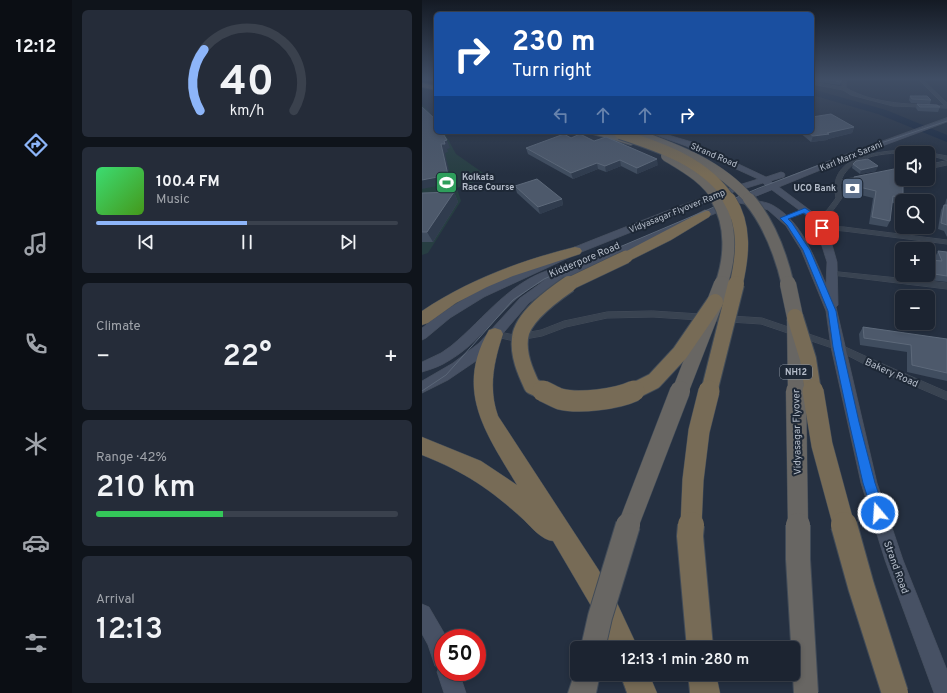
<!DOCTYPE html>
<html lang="en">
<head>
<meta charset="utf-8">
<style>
	body { margin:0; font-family:Overpass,sans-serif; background:#252c39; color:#f1f3f6; height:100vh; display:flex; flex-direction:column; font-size:15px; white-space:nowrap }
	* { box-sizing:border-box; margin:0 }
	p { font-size:13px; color:#a0a4ab }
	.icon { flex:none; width:22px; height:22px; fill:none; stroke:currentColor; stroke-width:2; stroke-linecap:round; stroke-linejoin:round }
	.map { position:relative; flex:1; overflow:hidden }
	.sheet { display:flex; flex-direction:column; gap:10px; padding:10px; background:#0f141b; width:350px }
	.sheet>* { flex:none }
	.banner { position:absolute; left:12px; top:12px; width:380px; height:122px; border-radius:6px; box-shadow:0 2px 6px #0003,0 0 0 1px #3a414d; background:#1a4fa0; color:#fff; overflow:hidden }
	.controls { position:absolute; left:473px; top:146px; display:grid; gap:8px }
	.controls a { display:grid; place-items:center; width:40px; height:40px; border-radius:6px; background:#1c2431; box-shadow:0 2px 6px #0003,0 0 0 1px #3a414d; font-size:20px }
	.speed { position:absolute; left:12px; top:629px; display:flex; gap:8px; font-size:20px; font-weight:700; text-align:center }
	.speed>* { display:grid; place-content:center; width:52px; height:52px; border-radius:50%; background:#1c2431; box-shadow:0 2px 6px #0003,0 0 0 1px #3a414d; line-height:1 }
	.speed .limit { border:6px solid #d22; background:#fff; color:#111 }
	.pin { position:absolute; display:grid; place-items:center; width:34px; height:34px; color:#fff; margin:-17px; border-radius:8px; box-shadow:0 2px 6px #0006 }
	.me { position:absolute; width:44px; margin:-22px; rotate:342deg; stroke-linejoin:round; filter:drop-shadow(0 0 3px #0008) }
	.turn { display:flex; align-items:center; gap:14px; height:84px; padding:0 12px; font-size:18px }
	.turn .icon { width:52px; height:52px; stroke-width:2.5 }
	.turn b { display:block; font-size:28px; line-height:34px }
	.lanes { display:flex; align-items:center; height:38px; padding:0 12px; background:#0003; justify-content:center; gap:20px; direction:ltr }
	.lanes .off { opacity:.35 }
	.big { font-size:30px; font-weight:600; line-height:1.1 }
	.sheet .tile { flex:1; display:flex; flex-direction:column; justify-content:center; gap:6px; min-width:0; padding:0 14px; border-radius:6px; background:#252c39 }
	.sheet .dial { align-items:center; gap:0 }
	.dial svg { height:104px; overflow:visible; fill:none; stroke:#3a414d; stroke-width:7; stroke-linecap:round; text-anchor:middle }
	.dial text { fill:#f1f3f6; stroke:none }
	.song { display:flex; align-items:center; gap:12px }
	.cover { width:48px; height:48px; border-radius:6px; background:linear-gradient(135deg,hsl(140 70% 55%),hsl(100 70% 35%)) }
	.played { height:4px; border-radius:2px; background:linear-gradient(90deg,#8db5f9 50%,#3a414d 50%) }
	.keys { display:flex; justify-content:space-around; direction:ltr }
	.heat { display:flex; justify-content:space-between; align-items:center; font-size:22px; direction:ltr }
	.charge { height:6px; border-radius:3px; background:linear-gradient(90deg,#34c759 42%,#3a414d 0) }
	.trip { position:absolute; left:148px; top:641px; width:230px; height:40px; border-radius:6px; background:#1c2431; box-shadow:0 2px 6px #0003,0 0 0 1px #3a414d; font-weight:600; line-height:40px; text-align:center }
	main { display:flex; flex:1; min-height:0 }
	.tab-bar { display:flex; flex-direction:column; width:72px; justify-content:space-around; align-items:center; background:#0b0e14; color:#a0a4ab }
	.tab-bar .icon { width:28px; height:28px }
	.tab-bar .selected { color:#8db5f9 }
	.tab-bar b { font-size:18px; color:#f1f3f6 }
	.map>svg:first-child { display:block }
</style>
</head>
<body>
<main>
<nav class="tab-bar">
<b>12:12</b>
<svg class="icon selected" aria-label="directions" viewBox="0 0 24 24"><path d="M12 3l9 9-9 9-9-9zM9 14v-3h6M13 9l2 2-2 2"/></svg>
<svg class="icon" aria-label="music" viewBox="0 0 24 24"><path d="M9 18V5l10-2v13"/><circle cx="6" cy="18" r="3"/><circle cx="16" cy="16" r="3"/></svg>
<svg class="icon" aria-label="phone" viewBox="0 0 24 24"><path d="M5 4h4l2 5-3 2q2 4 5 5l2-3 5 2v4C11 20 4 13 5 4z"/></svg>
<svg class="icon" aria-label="climate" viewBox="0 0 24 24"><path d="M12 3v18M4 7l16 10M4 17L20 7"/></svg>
<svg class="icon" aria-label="car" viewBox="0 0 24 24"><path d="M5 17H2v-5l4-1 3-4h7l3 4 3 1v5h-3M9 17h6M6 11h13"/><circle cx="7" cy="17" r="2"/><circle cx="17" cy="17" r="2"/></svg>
<svg class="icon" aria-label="filters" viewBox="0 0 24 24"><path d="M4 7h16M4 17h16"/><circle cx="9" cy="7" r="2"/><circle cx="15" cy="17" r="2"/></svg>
</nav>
<section class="sheet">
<div class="tile dial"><svg viewBox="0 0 100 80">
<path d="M14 69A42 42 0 1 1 86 69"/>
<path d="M14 69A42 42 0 0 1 17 22" stroke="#8db5f9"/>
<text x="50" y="56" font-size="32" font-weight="700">40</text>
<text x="50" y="72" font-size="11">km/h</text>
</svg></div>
<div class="tile">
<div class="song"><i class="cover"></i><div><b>100.4 FM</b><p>Music</p></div></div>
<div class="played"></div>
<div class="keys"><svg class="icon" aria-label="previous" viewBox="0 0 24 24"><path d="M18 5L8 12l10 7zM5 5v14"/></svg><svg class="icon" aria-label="pause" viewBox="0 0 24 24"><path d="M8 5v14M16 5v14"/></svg><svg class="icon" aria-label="next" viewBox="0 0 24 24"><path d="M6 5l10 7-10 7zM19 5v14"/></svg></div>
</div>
<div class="tile"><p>Climate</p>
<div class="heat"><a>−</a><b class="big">22°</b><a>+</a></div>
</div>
<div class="tile"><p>Range · 42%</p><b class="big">210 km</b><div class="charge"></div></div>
<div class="tile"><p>Arrival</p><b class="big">12:13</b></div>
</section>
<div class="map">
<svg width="525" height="693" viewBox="0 0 525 693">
	<rect width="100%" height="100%" fill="#253041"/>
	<!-- green -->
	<path fill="#273e42" d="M0,104L14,120V132H22L34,154L67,177L35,188L39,201L6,253L0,255Z"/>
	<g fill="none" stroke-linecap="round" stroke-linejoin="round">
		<!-- river -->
		<path fill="#18273f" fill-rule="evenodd" d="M390,89L464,110L525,135V142L456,114L390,95Z"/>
		<defs>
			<g id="minor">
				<path d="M420,78H424V88C454,105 490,104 523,106L495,78H499L525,103V108L471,106L429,95L421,90L390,84V82L420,87Z"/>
				<path d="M481,150L498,151L525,156V160L506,155V153C478,153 432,149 419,180L443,175L446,177L418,184L420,198C414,206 404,223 394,221V219L405,210L414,198C405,157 451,152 481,150Z"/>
				<path d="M525,161V165L506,169V165Z"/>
				<path d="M400,226L422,227L525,240V244L422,231L398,229L397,228Z"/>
				<path d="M407,271L525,283V289L410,275L406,273Z"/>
				<path d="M231,311L340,318L419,345L454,361L525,392V400L448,367L413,349L339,324L231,317L185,318L144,327L120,336L92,341L70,336L69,334L73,331L92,335L119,330L142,321L185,312Z"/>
			</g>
			<g id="secondary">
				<path d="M525,118V122L428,158L357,187L401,220L407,234L415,262L416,305L414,307L455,483L481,560L525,670V693H512L463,560L439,483L409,347L404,311L379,250L364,226L346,210L337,207L317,203L135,283L107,303L71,345L54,361L26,380L0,393V381L31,363L57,343L98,298L123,280C82,299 65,338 28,360C19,366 10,369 0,372V362L19,353L29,346C63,318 89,279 134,268L138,269L139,272L344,186L341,183L302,195L157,253L62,297L28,318L4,338L0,340V328C53,285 125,258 188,233C237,214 286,194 336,179L264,146L225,132H236L270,142L344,177L359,172L362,173L363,175L362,177L349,181L351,183L422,155ZM350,190L392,221L405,262L404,284C392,257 380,222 352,206C344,201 334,201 325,200Z"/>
				<path d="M0,604L7,607L25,638H21V672H37L44,693H22L15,672L17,667L13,666L6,645L0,634Z"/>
			</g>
			<g id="trunk">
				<path d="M0,83L14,86V90L0,87Z"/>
				<path d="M170,132H184L212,140L214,142L209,145L171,134Z"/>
				<path d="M155,666V674H178L174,693H146Z"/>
			</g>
			<g id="motorway">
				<path d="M185,132H201L203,134L198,137L187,134Z"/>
				<path d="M283,210L287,211L289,214L287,217L249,240L209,260L204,261L199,260L197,257L199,254Z"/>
				<path d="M153,247L158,248L160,251L158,254L91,276L65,287L34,303L6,323L0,325V311C46,280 100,260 153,247Z"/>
				<path d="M73,328L79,330L81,334C72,361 66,388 76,416L176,569L195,603L216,648H188L168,604L131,541C120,540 110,528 102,520C68,489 43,472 0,455V437L59,461L95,485C64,433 32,391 67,330Z"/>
				<path d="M198,674H227L235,693H205Z"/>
				<path d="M266,674H294L298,693H268Z"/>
			</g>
		</defs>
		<!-- minor casing -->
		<use href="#minor" stroke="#434c5a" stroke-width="1"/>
		<!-- secondary casing -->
		<use href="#secondary" stroke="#434c5a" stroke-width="1"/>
		<!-- trunk casing -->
		<use href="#trunk" stroke="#414b58" stroke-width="2"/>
		<!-- motorway casing -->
		<use href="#motorway" stroke="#414b58" stroke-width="1"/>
		<!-- minor -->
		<use href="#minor" fill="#394351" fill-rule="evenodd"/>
		<!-- secondary -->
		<use href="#secondary" fill="#475164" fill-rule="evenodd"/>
		<!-- trunk -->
		<use href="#trunk" fill="#686663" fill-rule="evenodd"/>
		<!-- motorway -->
		<use href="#motorway" fill="#776b56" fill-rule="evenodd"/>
		<!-- tram -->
		<path stroke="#5b6778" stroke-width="1" d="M0,391L24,375L91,300L122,279L337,188L426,154L525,121"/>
		<defs>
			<g id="trunk-bridge-far4">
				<path d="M208,132C252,148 296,163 328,200"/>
				<path d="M244,156C264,168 284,179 296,200"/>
			</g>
			<g id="trunk-bridge-far3">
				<path d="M295,199C310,225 309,257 299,285"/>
				<path d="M327,199C347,223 359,255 366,285"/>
			</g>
			<g id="trunk-bridge-far2">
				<path d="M366,284L373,317L374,392"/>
				<path d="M258,392L300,284"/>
			</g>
			<g id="trunk-bridge-far1">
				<path d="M374,391L376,526"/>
				<path d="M206,526L258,391"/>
			</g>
			<g id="trunk-bridge">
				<path d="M376,525V559L384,693"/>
				<path d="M171,648L178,617L206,525"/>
			</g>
			<path id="motorway-bridge-far4" d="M198,134C238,147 284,162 308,200"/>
			<g id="motorway-bridge-far3">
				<path d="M307,199C324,226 321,255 314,285"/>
				<path d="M145,285L204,257"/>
			</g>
			<g id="motorway-bridge-far2">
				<path d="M373,317L386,359L391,392"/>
				<path d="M123,392L110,386C103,371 96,355 98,338C100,317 131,295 147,284"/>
				<path d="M210,392L232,381L258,353L293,302"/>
				<path d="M287,392L314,284"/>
			</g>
			<g id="motorway-bridge-far1">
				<path d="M121,391C126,393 132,397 138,399C157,404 195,399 212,391"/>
				<path d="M391,391L400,445L422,526"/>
				<path d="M269,526L271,480L277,431L287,391"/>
			</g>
			<g id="motorway-bridge">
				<path d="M269,525L268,536L278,648"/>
				<path d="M422,525L439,586L473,693"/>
			</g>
		</defs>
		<!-- trunk-bridge-far4 casing -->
		<use href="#trunk-bridge-far4" stroke="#414b58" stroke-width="11" stroke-linecap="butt"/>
		<!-- trunk-bridge-far3 casing -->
		<use href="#trunk-bridge-far3" stroke="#414b58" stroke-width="14" stroke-linecap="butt"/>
		<!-- trunk-bridge-far2 casing -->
		<use href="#trunk-bridge-far2" stroke="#414b58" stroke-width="17" stroke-linecap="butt"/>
		<!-- trunk-bridge-far1 casing -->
		<use href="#trunk-bridge-far1" stroke="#414b58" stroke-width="21" stroke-linecap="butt"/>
		<!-- trunk-bridge casing -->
		<use href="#trunk-bridge" stroke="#414b58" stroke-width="26" stroke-linecap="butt"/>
		<!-- motorway-bridge-far4 casing -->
		<use href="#motorway-bridge-far4" stroke="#414b58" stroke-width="12" stroke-linecap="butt"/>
		<!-- motorway-bridge-far3 casing -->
		<use href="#motorway-bridge-far3" stroke="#414b58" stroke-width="14" stroke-linecap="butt"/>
		<!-- motorway-bridge-far2 casing -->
		<use href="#motorway-bridge-far2" stroke="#414b58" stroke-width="18" stroke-linecap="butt"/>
		<!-- motorway-bridge-far1 casing -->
		<use href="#motorway-bridge-far1" stroke="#414b58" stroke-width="22" stroke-linecap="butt"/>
		<!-- motorway-bridge casing -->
		<use href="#motorway-bridge" stroke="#414b58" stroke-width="28" stroke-linecap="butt"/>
		<!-- trunk-bridge-far4 -->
		<use href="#trunk-bridge-far4" stroke="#686663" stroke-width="10"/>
		<!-- trunk-bridge-far3 -->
		<use href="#trunk-bridge-far3" stroke="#686663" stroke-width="12"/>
		<!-- trunk-bridge-far2 -->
		<use href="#trunk-bridge-far2" stroke="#686663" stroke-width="16"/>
		<!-- trunk-bridge-far1 -->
		<use href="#trunk-bridge-far1" stroke="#686663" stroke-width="20"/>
		<!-- trunk-bridge -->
		<use href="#trunk-bridge" stroke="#686663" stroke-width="24"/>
		<!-- motorway-bridge-far4 -->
		<use href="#motorway-bridge-far4" stroke="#776b56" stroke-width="10"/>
		<!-- motorway-bridge-far3 -->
		<use href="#motorway-bridge-far3" stroke="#776b56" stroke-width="13"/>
		<!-- motorway-bridge-far2 -->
		<use href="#motorway-bridge-far2" stroke="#776b56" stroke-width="16"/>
		<!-- motorway-bridge-far1 -->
		<use href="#motorway-bridge-far1" stroke="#776b56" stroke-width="21"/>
		<!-- motorway-bridge -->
		<use href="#motorway-bridge" stroke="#776b56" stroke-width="26"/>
	</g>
	<!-- wall -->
	<g fill="#404d5f">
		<path d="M390,78L419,82L418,85L390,81Z"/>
		<path d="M488,96L509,100L508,104L489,103L487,100Z"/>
		<path d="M495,104L518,107L516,112L496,111L494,108Z"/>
		<path d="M432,127L430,133L406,139L405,140L389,142L377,132H390Z"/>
		<path d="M149,138L172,141L236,165L215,174L199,166L184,172L176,169L151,179L106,154L104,148Z"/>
		<path d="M431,164L454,171L438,174L430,168Z"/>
		<path d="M432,177L481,198L479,204L470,203L468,221L465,227L447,224L451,198L431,193L430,183Z"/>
		<path d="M93,186L140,199L141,205L118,214L95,193Z"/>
		<path d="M32,192L36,202L11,242H0V193Z"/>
		<path d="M525,198V237L522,231L516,229L519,210L522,205H523L524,200Z"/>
		<path d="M516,251L525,252V282L498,279L497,275H506V260H514L513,257Z"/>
		<path d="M441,327L525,339V381L485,372V352L438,345L437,334Z"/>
	</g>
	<!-- shaded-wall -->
	<g fill="#303c4e">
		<path d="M432,127L430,133L406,139L405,140L389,142L391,136Z"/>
		<path d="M25,140L28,148L25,149L26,152L23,153L30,183L0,189V180L19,144L22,141Z"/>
		<path d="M235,159L236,165L215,174V168Z"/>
		<path d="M198,160L199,166L184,172L183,166Z"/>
		<path d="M175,163L176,169L151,179L149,173Z"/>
		<path d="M456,166L454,171L438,174L439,170Z"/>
		<path d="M32,192L36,202L11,242L5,232Z"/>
		<path d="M140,199L141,205L118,214L116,207Z"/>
	</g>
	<!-- building -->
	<g fill="#4d596b" stroke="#5d697a">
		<path d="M390,78H419V82Z"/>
		<path d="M488,96H505L509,100L490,99Z"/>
		<path d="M495,104L515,105L518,107H498Z"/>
		<path d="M0,107L13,119L14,121V132H20L25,140L22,141L23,144H19L26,175L0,180Z"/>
		<path d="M409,114L432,127L405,133L407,134L391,136L385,132H390V117Z"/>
		<path d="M142,134L149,138L158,134L172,141L184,137L235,159L215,168L198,160L183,166L175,163L149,173L104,148Z"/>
		<path d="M446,159L456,166L439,170L431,164L434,161Z"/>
		<path d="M472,169L480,170V179H481V198L471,196L468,221L450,217L454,191L433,186L432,177Z"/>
		<path d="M115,179L140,199L116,207L93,186Z"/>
		<path d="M32,192L5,232H0V193H1Z"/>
		<path d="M522,205H525V225L519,223Z"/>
		<path d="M516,251L525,252V276L506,273V260L520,261Z"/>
		<path d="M441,327L525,339V373L490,365L489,345L442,338Z"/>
	</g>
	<!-- sky -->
	<linearGradient id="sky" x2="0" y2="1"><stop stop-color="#141a24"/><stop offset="0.45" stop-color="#404e65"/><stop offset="1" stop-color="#404e65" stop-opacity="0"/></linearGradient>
	<rect width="525" height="175" fill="url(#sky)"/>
	<!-- route -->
	<path fill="#1a73e8" stroke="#114b97" d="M383,208L398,218L404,228L403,230H398L393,221L382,213L366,219L370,223L388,250L414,311L420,347L437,422L453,483L463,513L461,517L456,519L452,517L441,483L427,422L411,347L406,311L381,250L365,225L358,218Z"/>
	<!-- icons -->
	<defs>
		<symbol id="stadium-square" viewBox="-11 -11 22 22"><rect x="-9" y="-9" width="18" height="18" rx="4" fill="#2e9e5b" stroke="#1e2836"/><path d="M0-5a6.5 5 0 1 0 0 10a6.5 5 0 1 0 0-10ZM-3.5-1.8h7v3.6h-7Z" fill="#fff"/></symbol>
		<symbol id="bank-square" viewBox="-11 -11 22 22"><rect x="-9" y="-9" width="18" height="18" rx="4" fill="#5c6f8a" stroke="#1e2836"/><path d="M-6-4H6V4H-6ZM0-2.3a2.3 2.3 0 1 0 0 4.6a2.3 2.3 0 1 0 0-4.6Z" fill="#fff"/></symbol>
	</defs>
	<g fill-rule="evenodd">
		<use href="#stadium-square" x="12" y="170" width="25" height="25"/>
		<use href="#bank-square" x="418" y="176" width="25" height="25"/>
	</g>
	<g text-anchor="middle" stroke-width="4" stroke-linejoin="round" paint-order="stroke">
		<!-- far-street labels -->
		<g font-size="9" fill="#b6becb" stroke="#1e2836">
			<text transform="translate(292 155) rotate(23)" y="3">Strand Road</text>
			<text transform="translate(429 156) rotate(-22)" y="3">Karl Marx Sarani</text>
			<text transform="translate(255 211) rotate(-22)" y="3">Vidyasagar Flyover Ramp</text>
		</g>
		<!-- far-poi labels -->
		<g font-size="9" font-weight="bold" fill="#b6becb" stroke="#1e2836" text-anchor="start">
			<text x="40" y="180">Kolkata<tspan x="40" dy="10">Race Course</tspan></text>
			<text x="414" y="191" text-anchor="end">UCO Bank</text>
		</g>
		<!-- shield labels -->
		<rect fill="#1e2836" stroke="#88919e" stroke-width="1" x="358" y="365" width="32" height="14" rx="3"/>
		<g font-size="9" font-weight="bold" fill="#b6becb">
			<text x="374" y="375">NH12</text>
		</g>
		<!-- street labels -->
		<g font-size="10" fill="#b6becb" stroke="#1e2836">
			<text transform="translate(162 259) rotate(-23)" y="4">Kidderpore Road</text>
			<text transform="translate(470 372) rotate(24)" y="4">Bakery Road</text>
			<text transform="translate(374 432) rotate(-91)" y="4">Vidyasagar Flyover</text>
			<text transform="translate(475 567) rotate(70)" y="4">Strand Road</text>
		</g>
	</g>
</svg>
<div class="controls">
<a><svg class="icon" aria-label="sound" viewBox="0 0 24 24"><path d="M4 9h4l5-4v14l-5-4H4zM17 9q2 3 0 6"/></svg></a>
<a><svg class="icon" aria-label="search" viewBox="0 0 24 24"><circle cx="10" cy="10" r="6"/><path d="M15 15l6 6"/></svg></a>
<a>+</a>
<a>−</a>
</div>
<div class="speed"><div class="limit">50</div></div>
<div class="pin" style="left:400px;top:228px;background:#d93025"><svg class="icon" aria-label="arrive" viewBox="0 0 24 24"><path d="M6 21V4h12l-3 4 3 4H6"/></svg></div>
<svg class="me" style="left:456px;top:513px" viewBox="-20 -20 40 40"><circle r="17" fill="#1a73e8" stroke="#fff" stroke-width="3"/><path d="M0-11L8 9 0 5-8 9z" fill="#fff"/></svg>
<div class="trip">12:13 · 1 min · 280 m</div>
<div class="banner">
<div class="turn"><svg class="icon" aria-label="right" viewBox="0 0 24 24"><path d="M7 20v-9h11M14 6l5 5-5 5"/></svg><div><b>230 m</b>Turn right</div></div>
<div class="lanes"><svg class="icon off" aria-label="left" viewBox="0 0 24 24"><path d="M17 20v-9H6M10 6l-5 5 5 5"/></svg><svg class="icon off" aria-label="ahead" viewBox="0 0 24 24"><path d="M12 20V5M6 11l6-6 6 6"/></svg><svg class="icon off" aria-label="ahead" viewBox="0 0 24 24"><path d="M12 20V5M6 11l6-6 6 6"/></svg><svg class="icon" aria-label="right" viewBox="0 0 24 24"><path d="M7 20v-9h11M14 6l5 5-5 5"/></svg></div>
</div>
</div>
</main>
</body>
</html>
